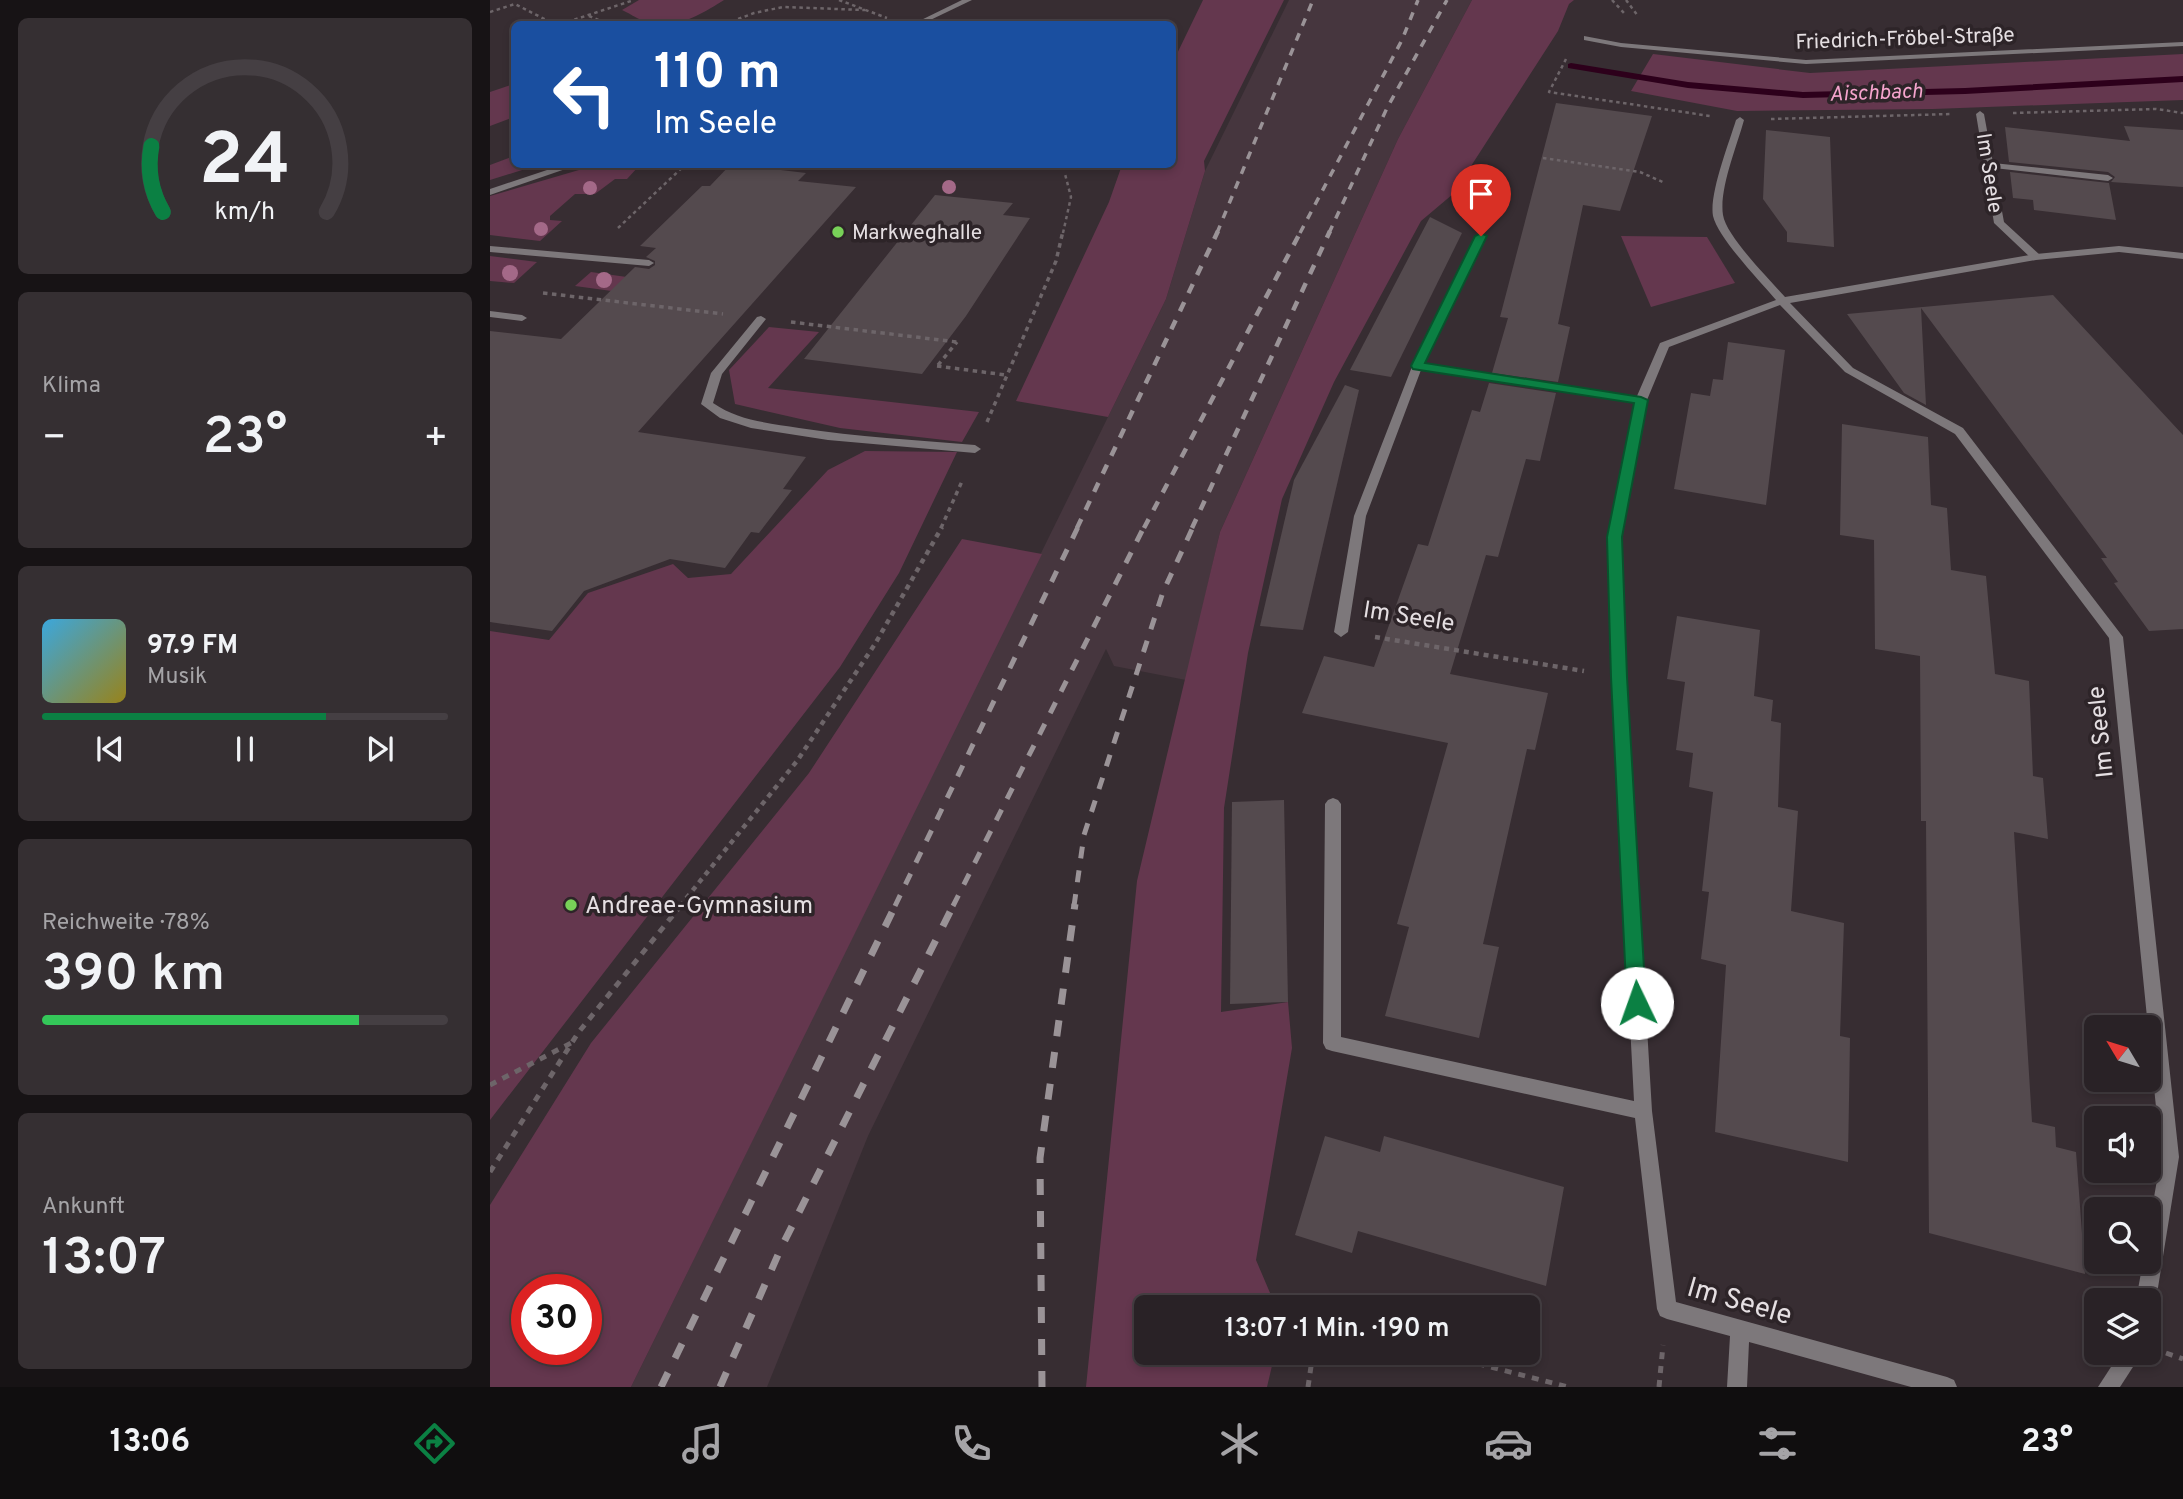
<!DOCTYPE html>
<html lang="de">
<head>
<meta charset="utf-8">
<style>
	body { margin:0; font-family:Overpass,sans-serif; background:#352f32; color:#f1f3f6; height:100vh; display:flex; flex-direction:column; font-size:26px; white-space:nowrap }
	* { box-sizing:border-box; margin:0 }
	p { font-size:23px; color:#a5a4a7 }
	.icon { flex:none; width:38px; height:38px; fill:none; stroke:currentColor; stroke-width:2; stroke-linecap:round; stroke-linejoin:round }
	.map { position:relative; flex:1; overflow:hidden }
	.side { display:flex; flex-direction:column; gap:18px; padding:18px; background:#171315; width:490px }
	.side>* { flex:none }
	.banner { position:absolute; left:21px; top:21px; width:665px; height:147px; border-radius:10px; box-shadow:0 4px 10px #0003,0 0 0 2px #453f43; background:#1a4fa0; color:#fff; overflow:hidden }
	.needle { width:46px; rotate:308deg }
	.fabs { position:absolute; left:1594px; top:1015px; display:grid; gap:14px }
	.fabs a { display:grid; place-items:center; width:77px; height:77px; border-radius:10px; background:#292226; box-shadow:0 4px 10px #0003,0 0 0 2px #453f43; font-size:35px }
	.speed { position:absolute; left:21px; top:1274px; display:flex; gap:14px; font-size:35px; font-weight:700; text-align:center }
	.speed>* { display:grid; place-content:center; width:91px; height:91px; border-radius:50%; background:#292226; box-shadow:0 4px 10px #0003,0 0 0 2px #453f43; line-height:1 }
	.speed .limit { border:10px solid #d22; background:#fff; color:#111 }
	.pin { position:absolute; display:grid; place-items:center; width:60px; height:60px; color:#fff; margin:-72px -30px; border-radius:50% 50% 50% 0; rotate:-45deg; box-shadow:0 0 7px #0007 }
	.pin .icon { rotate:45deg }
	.me { position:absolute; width:77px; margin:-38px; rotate:357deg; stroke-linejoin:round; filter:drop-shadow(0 0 5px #0008) }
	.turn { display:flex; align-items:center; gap:24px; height:147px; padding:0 28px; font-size:32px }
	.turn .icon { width:91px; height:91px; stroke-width:2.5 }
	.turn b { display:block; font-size:49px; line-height:60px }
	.big { font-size:52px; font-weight:600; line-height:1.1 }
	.side .widget { flex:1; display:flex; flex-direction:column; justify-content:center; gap:10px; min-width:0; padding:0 24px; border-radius:10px; background:#352f32 }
	.side .dial { align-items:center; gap:0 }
	.dial svg { height:182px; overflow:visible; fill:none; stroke:#453f43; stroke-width:7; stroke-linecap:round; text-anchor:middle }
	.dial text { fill:#f1f3f6; stroke:none }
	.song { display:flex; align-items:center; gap:21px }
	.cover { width:84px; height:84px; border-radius:10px; background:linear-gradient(135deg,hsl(200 70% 55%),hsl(50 70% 35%)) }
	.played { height:7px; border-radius:4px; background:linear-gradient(90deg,#0b8043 70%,#453f43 70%) }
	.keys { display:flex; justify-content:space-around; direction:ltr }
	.heat { display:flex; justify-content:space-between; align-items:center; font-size:38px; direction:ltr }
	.charge { height:10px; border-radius:5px; background:linear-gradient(90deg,#34c759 78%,#453f43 0) }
	.trip { position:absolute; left:644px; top:1295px; width:406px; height:70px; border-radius:10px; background:#292226; box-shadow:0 4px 10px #0003,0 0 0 2px #453f43; font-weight:600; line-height:70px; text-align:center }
	.menu { display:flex; height:112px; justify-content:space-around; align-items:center; background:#100e0f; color:#a5a4a7 }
	.menu .icon { width:49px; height:49px }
	.menu .active { color:#0b8043 }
	.menu b { font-size:32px; color:#f1f3f6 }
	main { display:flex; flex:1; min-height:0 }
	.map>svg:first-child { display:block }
</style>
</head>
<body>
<main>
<section class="side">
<div class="widget dial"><svg viewBox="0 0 100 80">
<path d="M14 69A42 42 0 1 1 86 69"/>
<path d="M14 69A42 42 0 0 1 9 40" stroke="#0b8043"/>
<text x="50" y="56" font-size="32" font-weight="700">24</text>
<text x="50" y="72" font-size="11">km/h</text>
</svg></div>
<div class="widget"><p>Klima</p>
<div class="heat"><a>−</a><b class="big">23°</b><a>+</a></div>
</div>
<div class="widget">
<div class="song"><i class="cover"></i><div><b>97.9 FM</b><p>Musik</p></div></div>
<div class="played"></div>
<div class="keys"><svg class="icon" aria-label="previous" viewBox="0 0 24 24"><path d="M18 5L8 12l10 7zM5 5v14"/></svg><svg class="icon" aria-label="pause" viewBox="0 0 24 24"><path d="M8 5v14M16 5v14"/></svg><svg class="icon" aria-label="next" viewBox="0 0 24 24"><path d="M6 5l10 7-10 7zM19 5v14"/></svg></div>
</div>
<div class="widget"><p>Reichweite · 78%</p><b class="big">390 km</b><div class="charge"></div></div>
<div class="widget"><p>Ankunft</p><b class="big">13:07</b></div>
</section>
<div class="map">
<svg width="1693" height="1387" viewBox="0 0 1693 1387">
	<rect width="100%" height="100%" fill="#372d32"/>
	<!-- built -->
	<path fill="#46363e" d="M799,0H982L908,139L730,532L696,680L624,666L616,649L378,1136L277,1387H141L676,299L715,171Z"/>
	<!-- green -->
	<g fill="#64374e" fill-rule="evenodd">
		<path d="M149,0H234C215,12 186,30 162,24C152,22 141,14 132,10Z"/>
		<path d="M713,0H794L714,161L715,171L676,299L618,417L526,401L619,202L632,165L682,164L683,62Z"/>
		<path d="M982,0H1084L1079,4L1068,31L963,194L931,221L844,382L792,499L758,653L734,808L731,1012L798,1002L802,1048L766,1260L786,1307H656V1353H785L777,1387H596L647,881L730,532L908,139Z"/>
		<path d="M1163,54L1320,73L1693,54V100L1443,109L1247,111L1141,91Z"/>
		<path d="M24,84V117L0,126V92Z"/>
		<path d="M24,156V164L48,165L0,180V165Z"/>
		<path d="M147,165L149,166L137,179H125L105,194H85L60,216V220L72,221L50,241L0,235V196L106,165Z"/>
		<path d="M1131,236L1217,237L1245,283L1161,307Z"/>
		<path d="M0,256L47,262L24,283L0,281Z"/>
		<path d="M101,272L144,278L239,307L85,286Z"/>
		<path d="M279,327L329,332L278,388L489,412L472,442L350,428L245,404L239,370Z"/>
		<path d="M375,451L467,452L409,573L350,667L0,1120V631L59,640L98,593L183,564L198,578L241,574L338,470Z"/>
		<path d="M472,539L552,554L141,1387H0V1205L101,1043L319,773ZM37,1290H96V1349H37Z"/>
	</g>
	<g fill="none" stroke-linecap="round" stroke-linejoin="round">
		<!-- stream -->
		<path fill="#2d001b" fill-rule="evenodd" d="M1081,63L1198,82L1313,92L1475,88L1693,76V82L1475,94L1313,98L1198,88L1078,68V64Z"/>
	</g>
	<!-- building -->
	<g fill="#544a4e">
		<path d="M1066,103L1162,116L1130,211L1093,205L1068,324L1080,327L1068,382L1002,373L1018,318L1010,317Z"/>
		<path d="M1634,126L1693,130V187L1621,182L1625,177L1618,172L1519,162L1515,127L1640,141Z"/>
		<path d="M1276,130L1340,137L1344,247L1297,242V232L1273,199Z"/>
		<path d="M241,164L316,173L308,181L366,187L148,432L316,457L293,489L302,490L269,533L261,532L235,568L180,559L94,591L62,631L0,622V331L71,339L145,267L159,269L165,265V261L156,257L166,248L150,246L212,186H220Z"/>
		<path d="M1520,172L1619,183L1626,220L1544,210L1543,200L1523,198Z"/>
		<path d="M445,195L523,203L513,215L540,218L476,316L432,374L314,359Z"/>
		<path d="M940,217L972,233L901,377L860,370Z"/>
		<path d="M1563,295L1693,435V629L1659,631L1624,583L1628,582L1611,558H1617L1431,308L1436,405L1414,393L1357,314Z"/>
		<path d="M1238,342L1295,350L1276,505L1184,489L1201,393L1220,396L1223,379L1233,380Z"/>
		<path d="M999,383L1066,393L1050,461L1036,459L1008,557L996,555L960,674L1058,693L1045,750L1037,749L993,944L1009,947L989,1038L895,1016L919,927L907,924L958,743L812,713L834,656L884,667L928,544L938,546L982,410L990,412Z"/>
		<path d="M855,385L869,390L813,630L770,626L804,480Z"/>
		<path d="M1352,424L1438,437L1441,505L1457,508L1461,570L1496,576L1505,674L1539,681L1543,776L1553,778L1558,839L1524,832L1542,1122L1565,1127L1566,1147L1586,1152L1595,1274L1439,1233L1436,821H1431L1430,656L1385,649L1384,540L1350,535Z"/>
		<path d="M1187,616L1270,630L1264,696L1283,700L1281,721L1291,723L1288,807L1308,811L1301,911L1354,923L1350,1036L1360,1038L1358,1162L1225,1132L1236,965L1211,959L1219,892L1212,891L1223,792L1199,787L1203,753L1186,750L1195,682L1177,679Z"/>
		<path d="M794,800L798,1002L740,1004L742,802Z"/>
		<path d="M835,1136L890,1152L894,1136L1074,1187L1056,1286L868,1231L862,1253L805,1235Z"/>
	</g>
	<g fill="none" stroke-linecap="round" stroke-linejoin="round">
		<!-- path-far3 -->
		<g stroke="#6d6569" stroke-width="2.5" stroke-dasharray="3.5 3.5" stroke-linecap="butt">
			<path d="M349,0L397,18"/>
			<path d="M1122,0L1134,13"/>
			<path d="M1136,0L1148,16"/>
			<path d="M0,12L25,4L64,24"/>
			<path d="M99,16L118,24"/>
			<path d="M71,24L144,0"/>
			<path d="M235,24L264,13L293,7L375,10"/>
			<path d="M1076,59L1059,92L1220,116"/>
			<path d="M1523,113L1666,109L1693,113"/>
			<path d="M1281,119L1462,114"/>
			<path d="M1053,158L1150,172L1175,183"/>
			<path d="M128,228L196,164"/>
			<path d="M573,233L581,197L575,174"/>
		</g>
		<!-- path-far2 -->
		<g stroke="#6d6569" stroke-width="3.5" stroke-dasharray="4.5 4.5" stroke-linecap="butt">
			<path d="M53,293L233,314"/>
			<path d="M301,322L467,342"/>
			<path d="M448,365L467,342"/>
			<path d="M447,366L516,375"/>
			<path d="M497,422L566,261L573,231"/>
			<path d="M451,528L473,479"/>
		</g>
		<!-- path-far1 -->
		<g stroke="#6d6569" stroke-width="4.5" stroke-dasharray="5 5" stroke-linecap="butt">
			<path d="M885,637L1094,671"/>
			<path d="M190,906L307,761L385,644L452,527"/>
		</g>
		<!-- path -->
		<g stroke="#6d6569" stroke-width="5" stroke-dasharray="7 7" stroke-linecap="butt">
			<path d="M0,1085L83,1042"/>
			<path d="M0,1172L88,1033L192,904"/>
			<path d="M947,1353L1078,1387"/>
			<path d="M1676,1353L1693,1359"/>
			<path d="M818,1387L823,1353"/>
			<path d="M1169,1387L1173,1345"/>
		</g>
		<!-- lane -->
		<g fill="#7d787b" fill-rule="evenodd">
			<path d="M472,0H482L432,24H423Z"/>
			<path d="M1490,111L1494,114L1503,163L1618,175L1623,178L1618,181L1504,168L1514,222L1550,255V259H1542L1504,223L1486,114Z"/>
			<path d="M75,164H90L0,195V189Z"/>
			<path d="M991,233L996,236L933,366L927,369L923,368L921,366L986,236Z"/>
			<path d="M0,246L159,260L164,263L159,266L0,252Z"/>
			<path d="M0,311L32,315L37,318L32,321L0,317Z"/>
			<path d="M271,316L276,319L232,374L223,403C249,421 279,423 309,428C367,437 426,440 485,445L491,449L485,453L338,440L261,428L230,418L211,404L221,373L267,317Z"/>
		</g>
		<!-- street -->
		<g fill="#7d787b" fill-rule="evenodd">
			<path d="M1094,36L1131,43L1316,60L1693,42V46L1316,64L1131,47L1094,40Z"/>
			<path d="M1250,117L1254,120C1247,146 1229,189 1233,215C1236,236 1280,280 1295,297L1546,254L1629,246L1693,253V259L1629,252L1546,260L1300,303L1363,368L1473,428L1633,637L1689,1157L1666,1300L1663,1307L1659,1309V1300H1646L1653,1262H1659V1226L1671,1157L1619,638L1465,434L1355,372L1290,305L1179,347L1157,400L1130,537L1136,677L1162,1111L1186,1302L1457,1377L1464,1380L1467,1387H1421L1259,1342L1257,1387H1237L1240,1336L1177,1319L1170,1316L1167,1309L1145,1118L842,1051L836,1049L833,1043L835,804L838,800L843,798L848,800L851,804V1037L1144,1101L1122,677L1118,537L1145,402L931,370L876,516L858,632L851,637L844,632L864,516L923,364L1147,396L1170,343L1286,300C1270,281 1228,238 1223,216C1219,194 1239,143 1246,120Z"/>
			<path d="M1630,1353H1652L1630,1387H1608Z"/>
		</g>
		<!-- rail-far3 -->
		<g stroke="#9a9397" stroke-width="3.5" stroke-dasharray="8 8" stroke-linecap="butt">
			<path d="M727,233L823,0"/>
			<path d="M810,233L912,40L928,0"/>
			<path d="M839,233L897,108L957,0"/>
		</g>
		<!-- rail-far2 -->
		<g stroke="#9a9397" stroke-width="4.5" stroke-dasharray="10 10" stroke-linecap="butt">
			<path d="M587,528L728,231"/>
			<path d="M654,528L811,231"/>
			<path d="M702,528L840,231"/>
		</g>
		<!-- rail-far1 -->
		<g stroke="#9a9397" stroke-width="5" stroke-dasharray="12 12" stroke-linecap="butt">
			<path d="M405,906L588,527"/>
			<path d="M463,906L654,527"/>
			<path d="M584,906L594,835L673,592L703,527"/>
		</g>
		<!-- rail -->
		<g stroke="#9a9397" stroke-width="7" stroke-dasharray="16 16" stroke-linecap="butt">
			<path d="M171,1387L406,904"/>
			<path d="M230,1387L291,1248L464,904"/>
			<path d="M552,1387L550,1158L585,904"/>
		</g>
	</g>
	<!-- trees -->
	<g fill="#a46988">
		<circle cx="459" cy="187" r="7"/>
		<circle cx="100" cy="188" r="7"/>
		<circle cx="51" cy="229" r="7"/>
		<circle cx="20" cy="273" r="8"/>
		<circle cx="114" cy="280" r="8"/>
	</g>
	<!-- route -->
	<path fill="#0b8043" stroke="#07532c" stroke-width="2" d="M991,233L997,236L935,363L1151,397L1158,400L1132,537L1137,677L1156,1003L1153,1009L1147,1011L1140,1009L1137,1003L1121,677L1117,537L1144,403L923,369L921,366L985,236Z"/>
	<!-- markers -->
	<g fill="#78d158" stroke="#2d2428" stroke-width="2.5">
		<circle cx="348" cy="232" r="7"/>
		<circle cx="81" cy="905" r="7"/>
	</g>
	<g text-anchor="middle" stroke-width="7" stroke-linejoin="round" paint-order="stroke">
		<!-- far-street labels -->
		<g font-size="21" fill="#e5dfe2" stroke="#2d2428">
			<text transform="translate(1415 38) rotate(-2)" y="7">Friedrich-Fröbel-Straße</text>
			<text transform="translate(1500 173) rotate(81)" y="7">Im Seele</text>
		</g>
		<!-- far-water labels -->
		<g font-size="21" font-style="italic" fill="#f5a4cd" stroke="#2d2428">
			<text transform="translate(1386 92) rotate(-2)" y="7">Aischbach</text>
		</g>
		<!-- far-poi labels -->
		<g font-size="21" fill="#e5dfe2" stroke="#2d2428" text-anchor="start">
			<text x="362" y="239">Markweghalle</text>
		</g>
		<!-- street labels -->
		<g font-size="24" fill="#e5dfe2" stroke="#2d2428">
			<text transform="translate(919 616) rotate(9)" y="8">Im Seele</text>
			<text transform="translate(1610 732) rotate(-96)" y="8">Im Seele</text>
		</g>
		<!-- poi labels -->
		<g font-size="24" fill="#e5dfe2" stroke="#2d2428" text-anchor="start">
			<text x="95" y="913">Andreae-Gymnasium</text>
		</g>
		<!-- near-street labels -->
		<g font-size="28" fill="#e5dfe2" stroke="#2d2428">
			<text transform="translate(1250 1300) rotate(16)" y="10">Im Seele</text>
		</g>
	</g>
</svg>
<div class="fabs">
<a><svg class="needle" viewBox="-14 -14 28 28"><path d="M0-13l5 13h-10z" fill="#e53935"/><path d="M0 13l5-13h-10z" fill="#a5a4a7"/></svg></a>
<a><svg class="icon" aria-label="sound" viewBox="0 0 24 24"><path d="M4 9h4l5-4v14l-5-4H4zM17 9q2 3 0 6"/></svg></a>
<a><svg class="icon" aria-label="search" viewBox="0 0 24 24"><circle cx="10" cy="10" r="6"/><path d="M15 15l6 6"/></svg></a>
<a><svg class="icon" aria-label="layers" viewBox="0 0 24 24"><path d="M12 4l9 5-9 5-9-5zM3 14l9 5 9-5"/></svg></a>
</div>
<div class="speed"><div class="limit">30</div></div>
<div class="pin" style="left:991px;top:236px;background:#d93025"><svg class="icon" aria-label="arrive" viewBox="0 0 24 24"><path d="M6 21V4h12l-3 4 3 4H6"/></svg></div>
<svg class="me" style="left:1147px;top:1003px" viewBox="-20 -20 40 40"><circle r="19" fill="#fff"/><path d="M0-13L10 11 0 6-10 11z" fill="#0b8043"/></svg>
<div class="trip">13:07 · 1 Min. · 190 m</div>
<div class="banner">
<div class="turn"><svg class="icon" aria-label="left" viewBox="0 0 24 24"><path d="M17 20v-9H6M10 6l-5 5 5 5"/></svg><div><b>110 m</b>Im Seele</div></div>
</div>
</div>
</main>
<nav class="menu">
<b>13:06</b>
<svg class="icon active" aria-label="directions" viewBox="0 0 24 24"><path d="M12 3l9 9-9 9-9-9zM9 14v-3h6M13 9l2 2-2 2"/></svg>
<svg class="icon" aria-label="music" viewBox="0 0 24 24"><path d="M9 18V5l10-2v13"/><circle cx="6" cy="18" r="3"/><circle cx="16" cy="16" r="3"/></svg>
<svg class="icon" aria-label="phone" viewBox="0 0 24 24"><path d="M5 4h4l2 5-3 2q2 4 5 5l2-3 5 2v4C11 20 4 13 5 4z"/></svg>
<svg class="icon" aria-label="climate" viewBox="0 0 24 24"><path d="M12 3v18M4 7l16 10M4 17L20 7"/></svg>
<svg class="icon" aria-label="car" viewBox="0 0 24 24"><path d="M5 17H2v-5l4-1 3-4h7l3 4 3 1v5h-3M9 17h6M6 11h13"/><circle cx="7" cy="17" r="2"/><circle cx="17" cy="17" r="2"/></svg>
<svg class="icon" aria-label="filters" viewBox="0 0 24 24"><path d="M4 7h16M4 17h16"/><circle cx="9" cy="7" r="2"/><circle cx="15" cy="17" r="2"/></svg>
<b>23°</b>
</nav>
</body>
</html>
